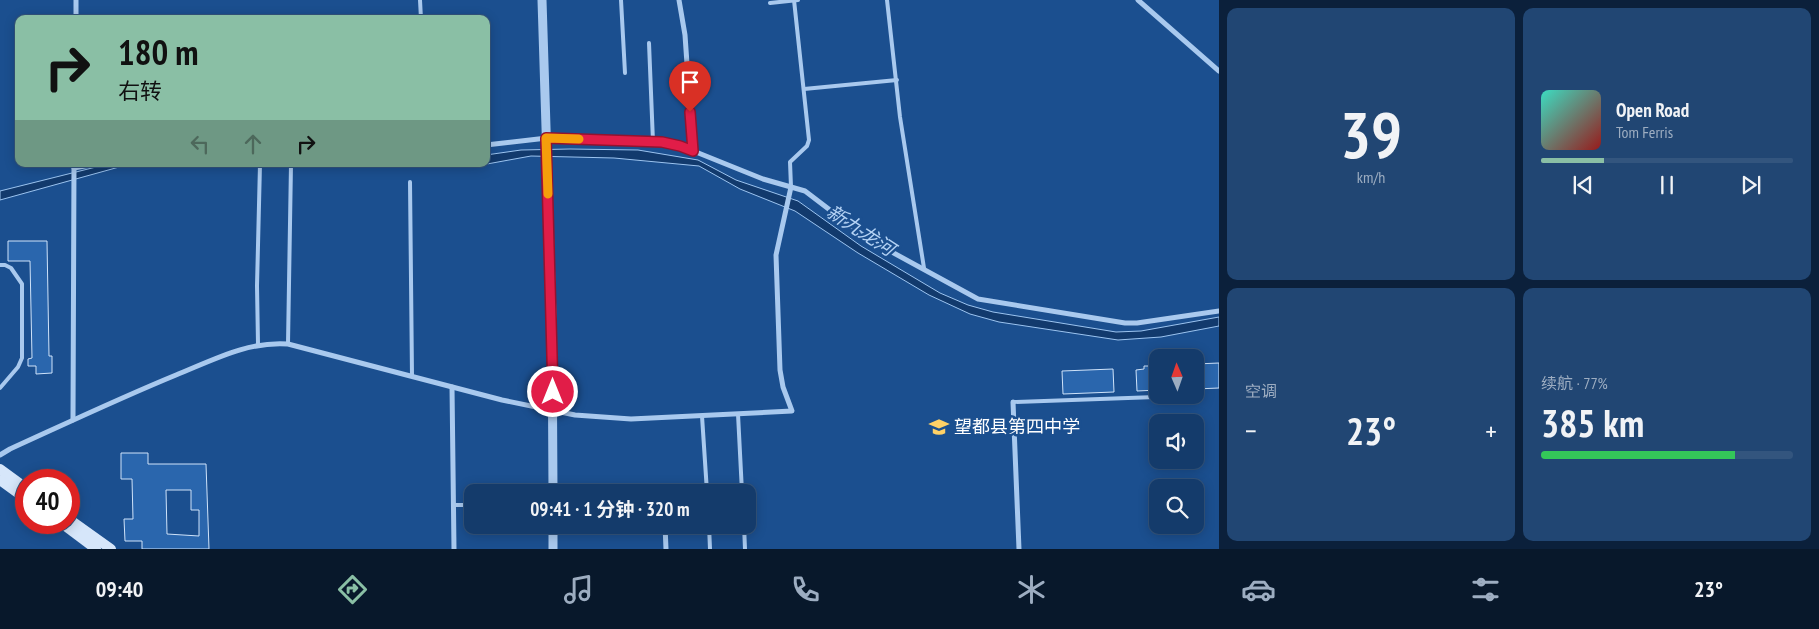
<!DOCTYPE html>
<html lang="zh">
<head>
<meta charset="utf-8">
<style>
	body { margin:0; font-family:"PT Sans Narrow","Noto Sans SC",sans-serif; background:#214673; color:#f1f3f6; height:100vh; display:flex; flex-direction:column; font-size:19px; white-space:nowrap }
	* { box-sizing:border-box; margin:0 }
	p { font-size:16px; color:#9dadc1 }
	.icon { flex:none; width:28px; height:28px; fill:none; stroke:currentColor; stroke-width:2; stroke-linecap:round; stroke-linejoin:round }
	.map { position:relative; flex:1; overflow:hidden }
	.panel { display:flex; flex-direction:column; gap:8px; padding:8px; background:#0b203b; width:600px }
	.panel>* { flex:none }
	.banner { position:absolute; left:15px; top:15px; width:475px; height:152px; border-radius:10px; box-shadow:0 2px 12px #0003,0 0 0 1px #33557e; background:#8abfa5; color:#111; overflow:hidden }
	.needle { width:32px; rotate:358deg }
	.tools { position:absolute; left:1149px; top:349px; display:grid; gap:10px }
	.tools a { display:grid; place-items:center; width:55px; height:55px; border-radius:10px; background:#143b6b; box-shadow:0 2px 12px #0003,0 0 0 1px #33557e; font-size:25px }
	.speed { position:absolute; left:15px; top:469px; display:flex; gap:10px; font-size:25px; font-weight:700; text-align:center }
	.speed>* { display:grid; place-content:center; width:65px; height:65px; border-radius:50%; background:#143b6b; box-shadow:0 2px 12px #0003,0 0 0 1px #33557e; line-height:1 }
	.speed .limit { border:8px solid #d22; background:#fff; color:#111 }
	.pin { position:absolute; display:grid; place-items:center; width:42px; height:42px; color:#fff; margin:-51px -21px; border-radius:50% 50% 50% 0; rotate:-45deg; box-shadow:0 0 5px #0007 }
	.pin .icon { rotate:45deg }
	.me { position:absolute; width:55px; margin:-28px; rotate:0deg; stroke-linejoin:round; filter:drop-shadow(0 0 4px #0008) }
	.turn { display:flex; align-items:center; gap:18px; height:105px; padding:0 20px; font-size:22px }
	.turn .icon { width:65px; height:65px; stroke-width:2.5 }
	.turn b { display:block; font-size:35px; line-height:42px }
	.lanes { display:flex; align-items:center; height:48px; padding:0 20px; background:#0003; justify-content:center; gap:25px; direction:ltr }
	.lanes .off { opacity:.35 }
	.big { font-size:38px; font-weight:700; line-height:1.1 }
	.panel .widget { flex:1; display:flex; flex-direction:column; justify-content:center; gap:8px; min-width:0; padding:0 18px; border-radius:10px; background:#214673 }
	.panel .dial { align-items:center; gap:0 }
	.dial b { font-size:65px; line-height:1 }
	.song { display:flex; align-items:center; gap:15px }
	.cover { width:60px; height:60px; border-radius:8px; background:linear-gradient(135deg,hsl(170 70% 55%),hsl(0 70% 35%)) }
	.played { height:5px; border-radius:2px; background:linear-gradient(90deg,#8abfa5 25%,#33557e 25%) }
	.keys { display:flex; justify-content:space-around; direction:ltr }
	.heat { display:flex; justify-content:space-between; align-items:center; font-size:28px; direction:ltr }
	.charge { height:8px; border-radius:4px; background:linear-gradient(90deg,#34c759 77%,#33557e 0) }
	.panel .tiles { flex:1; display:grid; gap:8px; grid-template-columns:repeat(2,1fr) }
	.trip { position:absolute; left:464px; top:484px; width:292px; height:50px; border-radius:10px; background:#143b6b; box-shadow:0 2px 12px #0003,0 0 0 1px #33557e; font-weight:700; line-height:50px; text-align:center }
	.dock { display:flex; height:80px; justify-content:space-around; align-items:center; background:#08182b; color:#9dadc1 }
	.dock .icon { width:35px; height:35px }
	.dock .selected { color:#8abfa5 }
	.dock b { font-size:22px; color:#f1f3f6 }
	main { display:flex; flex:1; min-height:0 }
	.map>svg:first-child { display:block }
</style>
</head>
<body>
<main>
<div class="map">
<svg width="1219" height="549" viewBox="0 0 1219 549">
	<rect width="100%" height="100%" fill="#1b4f8f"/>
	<!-- water -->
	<g fill="#123a6d" stroke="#9cc4f0">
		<path d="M570,149L638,150L698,160L736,180L798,201L861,246L940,293L968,305L993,312L1116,332L1141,331L1219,317V326L1161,337L1118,340L999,322L970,314L929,295L858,253L795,211L740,189L699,166L614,158L531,156L476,166L443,167L417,164H486V155L521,150Z"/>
		<path d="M108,164H130L0,200V191Z"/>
	</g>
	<!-- building -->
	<g fill="#2a66ad" stroke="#cfe3fa" fill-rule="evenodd">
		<path d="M8,241H47L49,356H52V373L36,374V366H28V359L32,358L30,261H8Z"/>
		<path d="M1219,363V388L1195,389V364Z"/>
		<path d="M1144,366H1158V390L1137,391L1136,370L1144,369Z"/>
		<path d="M1113,369L1114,392L1063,394L1062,371Z"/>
		<path d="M121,453H148V464H206L209,549H142V541H125L124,519H133L132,479H121ZM166,490H191V510H199V536L167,534Z"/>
	</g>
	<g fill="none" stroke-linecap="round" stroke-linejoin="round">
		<!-- service -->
		<g stroke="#a9c9ee" stroke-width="4">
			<path d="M420,0L421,19"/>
			<path d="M621,0L625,73"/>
			<path d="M887,0L900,117L924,268"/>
			<path d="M770,3L798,0"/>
			<path d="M649,43L653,142"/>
			<path d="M804,89L897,80"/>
			<path d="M410,182L412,376"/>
			<path d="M791,187L790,162L807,146L809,140L794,0"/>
			<path d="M0,265H5L11,268L22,284V358L18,367L0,388"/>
			<path d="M258,344L257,286L260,164"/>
			<path d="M288,344L291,164"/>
			<path d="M1013,402L1184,396"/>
			<path d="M738,414L742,492"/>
			<path d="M702,416L707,492"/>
			<path d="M453,505H472"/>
			<path d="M709,525L710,549"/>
			<path d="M744,525L745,549"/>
		</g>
		<!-- minor -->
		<g stroke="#a9c9ee" stroke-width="5">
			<path d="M679,0L685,35L693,151"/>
			<path d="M1138,0L1219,71"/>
			<path d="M76,19V0"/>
			<path d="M486,145L547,138L662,142L681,146L763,179L805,191L868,239L978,299L1125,323H1137L1219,311"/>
			<path d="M74,168L95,164"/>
			<path d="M452,387L454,549"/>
			<path d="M1013,402L1019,549"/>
			<path d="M73,420L74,164"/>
			<path d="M0,455L10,449C65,424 120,398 176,375C213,360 248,341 288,344L502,400L575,415L631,419L792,411L783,387L780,370L776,255L791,187"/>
			<path d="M665,525L666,549"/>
		</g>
		<!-- tertiary -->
		<g stroke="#a9c9ee" stroke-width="9">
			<path d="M542,0L552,318L553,492"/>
			<path d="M553,525V549"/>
		</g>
		<!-- secondary -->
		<g stroke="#d6e6fa" stroke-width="10">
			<path d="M0,469L26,488"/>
			<path d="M0,480L26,499"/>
			<path d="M69,519L111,549"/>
			<path d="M60,522L96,549"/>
		</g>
	</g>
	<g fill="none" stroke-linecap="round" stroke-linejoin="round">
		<defs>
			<path id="route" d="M553,392L546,138L662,142L680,146L693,151L690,112"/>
		</defs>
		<!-- route casing -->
		<use href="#route" stroke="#92132f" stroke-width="12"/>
		<!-- route -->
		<use href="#route" stroke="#e11d48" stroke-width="9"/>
		<!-- slow -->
		<path stroke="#f59e0b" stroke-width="9" d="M548,194L546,138L579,139"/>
	</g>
	<!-- icons -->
	<defs>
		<symbol id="school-bare" viewBox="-9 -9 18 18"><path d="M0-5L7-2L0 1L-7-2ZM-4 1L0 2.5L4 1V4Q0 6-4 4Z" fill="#ffd166" stroke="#1b4f8f" stroke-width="2.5" paint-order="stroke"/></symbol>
	</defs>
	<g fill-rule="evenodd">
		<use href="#school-bare" x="925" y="413" width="28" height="28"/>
	</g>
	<g text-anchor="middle" stroke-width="5" stroke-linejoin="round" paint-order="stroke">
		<!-- poi labels -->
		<g font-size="18" fill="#fff" stroke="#1b4f8f" text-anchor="start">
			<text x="954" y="433">望都县第四中学</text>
		</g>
		<!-- water labels -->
		<g font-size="19" font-style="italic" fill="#b5d3f5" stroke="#1b4f8f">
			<text transform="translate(861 230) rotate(33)" y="7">新九龙河</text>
		</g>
	</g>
</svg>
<div class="tools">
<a><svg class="needle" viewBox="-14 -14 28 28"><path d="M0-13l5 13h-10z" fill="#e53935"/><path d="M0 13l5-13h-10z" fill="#9dadc1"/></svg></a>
<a><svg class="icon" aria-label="sound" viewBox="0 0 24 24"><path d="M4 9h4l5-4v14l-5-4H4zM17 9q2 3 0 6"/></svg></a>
<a><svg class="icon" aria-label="search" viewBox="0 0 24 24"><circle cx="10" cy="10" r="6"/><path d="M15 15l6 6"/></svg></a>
</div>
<div class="speed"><div class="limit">40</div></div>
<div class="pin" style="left:690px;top:112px;background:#d93025"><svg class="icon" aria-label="arrive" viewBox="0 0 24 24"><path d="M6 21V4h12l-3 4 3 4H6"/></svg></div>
<svg class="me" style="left:553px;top:392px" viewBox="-20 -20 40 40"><circle r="17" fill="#e11d48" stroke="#fff" stroke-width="3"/><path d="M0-11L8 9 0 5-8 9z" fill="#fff"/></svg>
<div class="trip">09:41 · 1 分钟 · 320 m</div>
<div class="banner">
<div class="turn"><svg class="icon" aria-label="right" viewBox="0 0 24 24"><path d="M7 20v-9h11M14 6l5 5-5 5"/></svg><div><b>180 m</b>右转</div></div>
<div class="lanes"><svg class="icon off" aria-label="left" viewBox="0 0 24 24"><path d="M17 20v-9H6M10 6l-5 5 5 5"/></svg><svg class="icon off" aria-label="ahead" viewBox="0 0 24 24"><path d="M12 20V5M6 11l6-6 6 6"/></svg><svg class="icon" aria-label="right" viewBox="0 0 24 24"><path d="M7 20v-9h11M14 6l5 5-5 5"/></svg></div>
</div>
</div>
<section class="panel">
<div class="tiles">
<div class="widget dial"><b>39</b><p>km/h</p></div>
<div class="widget">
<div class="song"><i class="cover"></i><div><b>Open Road</b><p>Tom Ferris</p></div></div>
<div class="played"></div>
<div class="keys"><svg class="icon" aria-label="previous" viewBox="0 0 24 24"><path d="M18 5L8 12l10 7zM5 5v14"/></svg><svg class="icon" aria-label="pause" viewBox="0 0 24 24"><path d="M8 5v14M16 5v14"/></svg><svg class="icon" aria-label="next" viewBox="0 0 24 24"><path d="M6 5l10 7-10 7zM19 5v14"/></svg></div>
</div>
<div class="widget"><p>空调</p>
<div class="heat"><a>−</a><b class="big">23°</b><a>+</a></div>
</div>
<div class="widget"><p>续航 · 77%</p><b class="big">385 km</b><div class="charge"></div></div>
</div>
</section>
</main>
<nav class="dock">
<b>09:40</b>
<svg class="icon selected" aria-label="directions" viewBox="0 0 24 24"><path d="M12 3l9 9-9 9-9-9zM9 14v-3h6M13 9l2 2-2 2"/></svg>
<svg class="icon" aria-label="music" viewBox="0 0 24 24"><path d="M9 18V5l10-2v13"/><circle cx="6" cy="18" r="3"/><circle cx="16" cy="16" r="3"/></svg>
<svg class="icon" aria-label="phone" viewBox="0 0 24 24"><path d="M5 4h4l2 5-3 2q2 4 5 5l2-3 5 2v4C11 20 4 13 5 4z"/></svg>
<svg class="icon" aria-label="climate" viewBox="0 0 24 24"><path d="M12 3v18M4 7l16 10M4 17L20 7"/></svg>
<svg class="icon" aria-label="car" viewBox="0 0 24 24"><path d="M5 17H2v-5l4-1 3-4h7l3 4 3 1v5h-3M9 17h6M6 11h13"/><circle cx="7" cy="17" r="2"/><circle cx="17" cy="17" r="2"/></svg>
<svg class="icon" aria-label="filters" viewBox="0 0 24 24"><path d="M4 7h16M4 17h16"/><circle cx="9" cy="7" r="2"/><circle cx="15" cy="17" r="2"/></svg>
<b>23°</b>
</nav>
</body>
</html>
